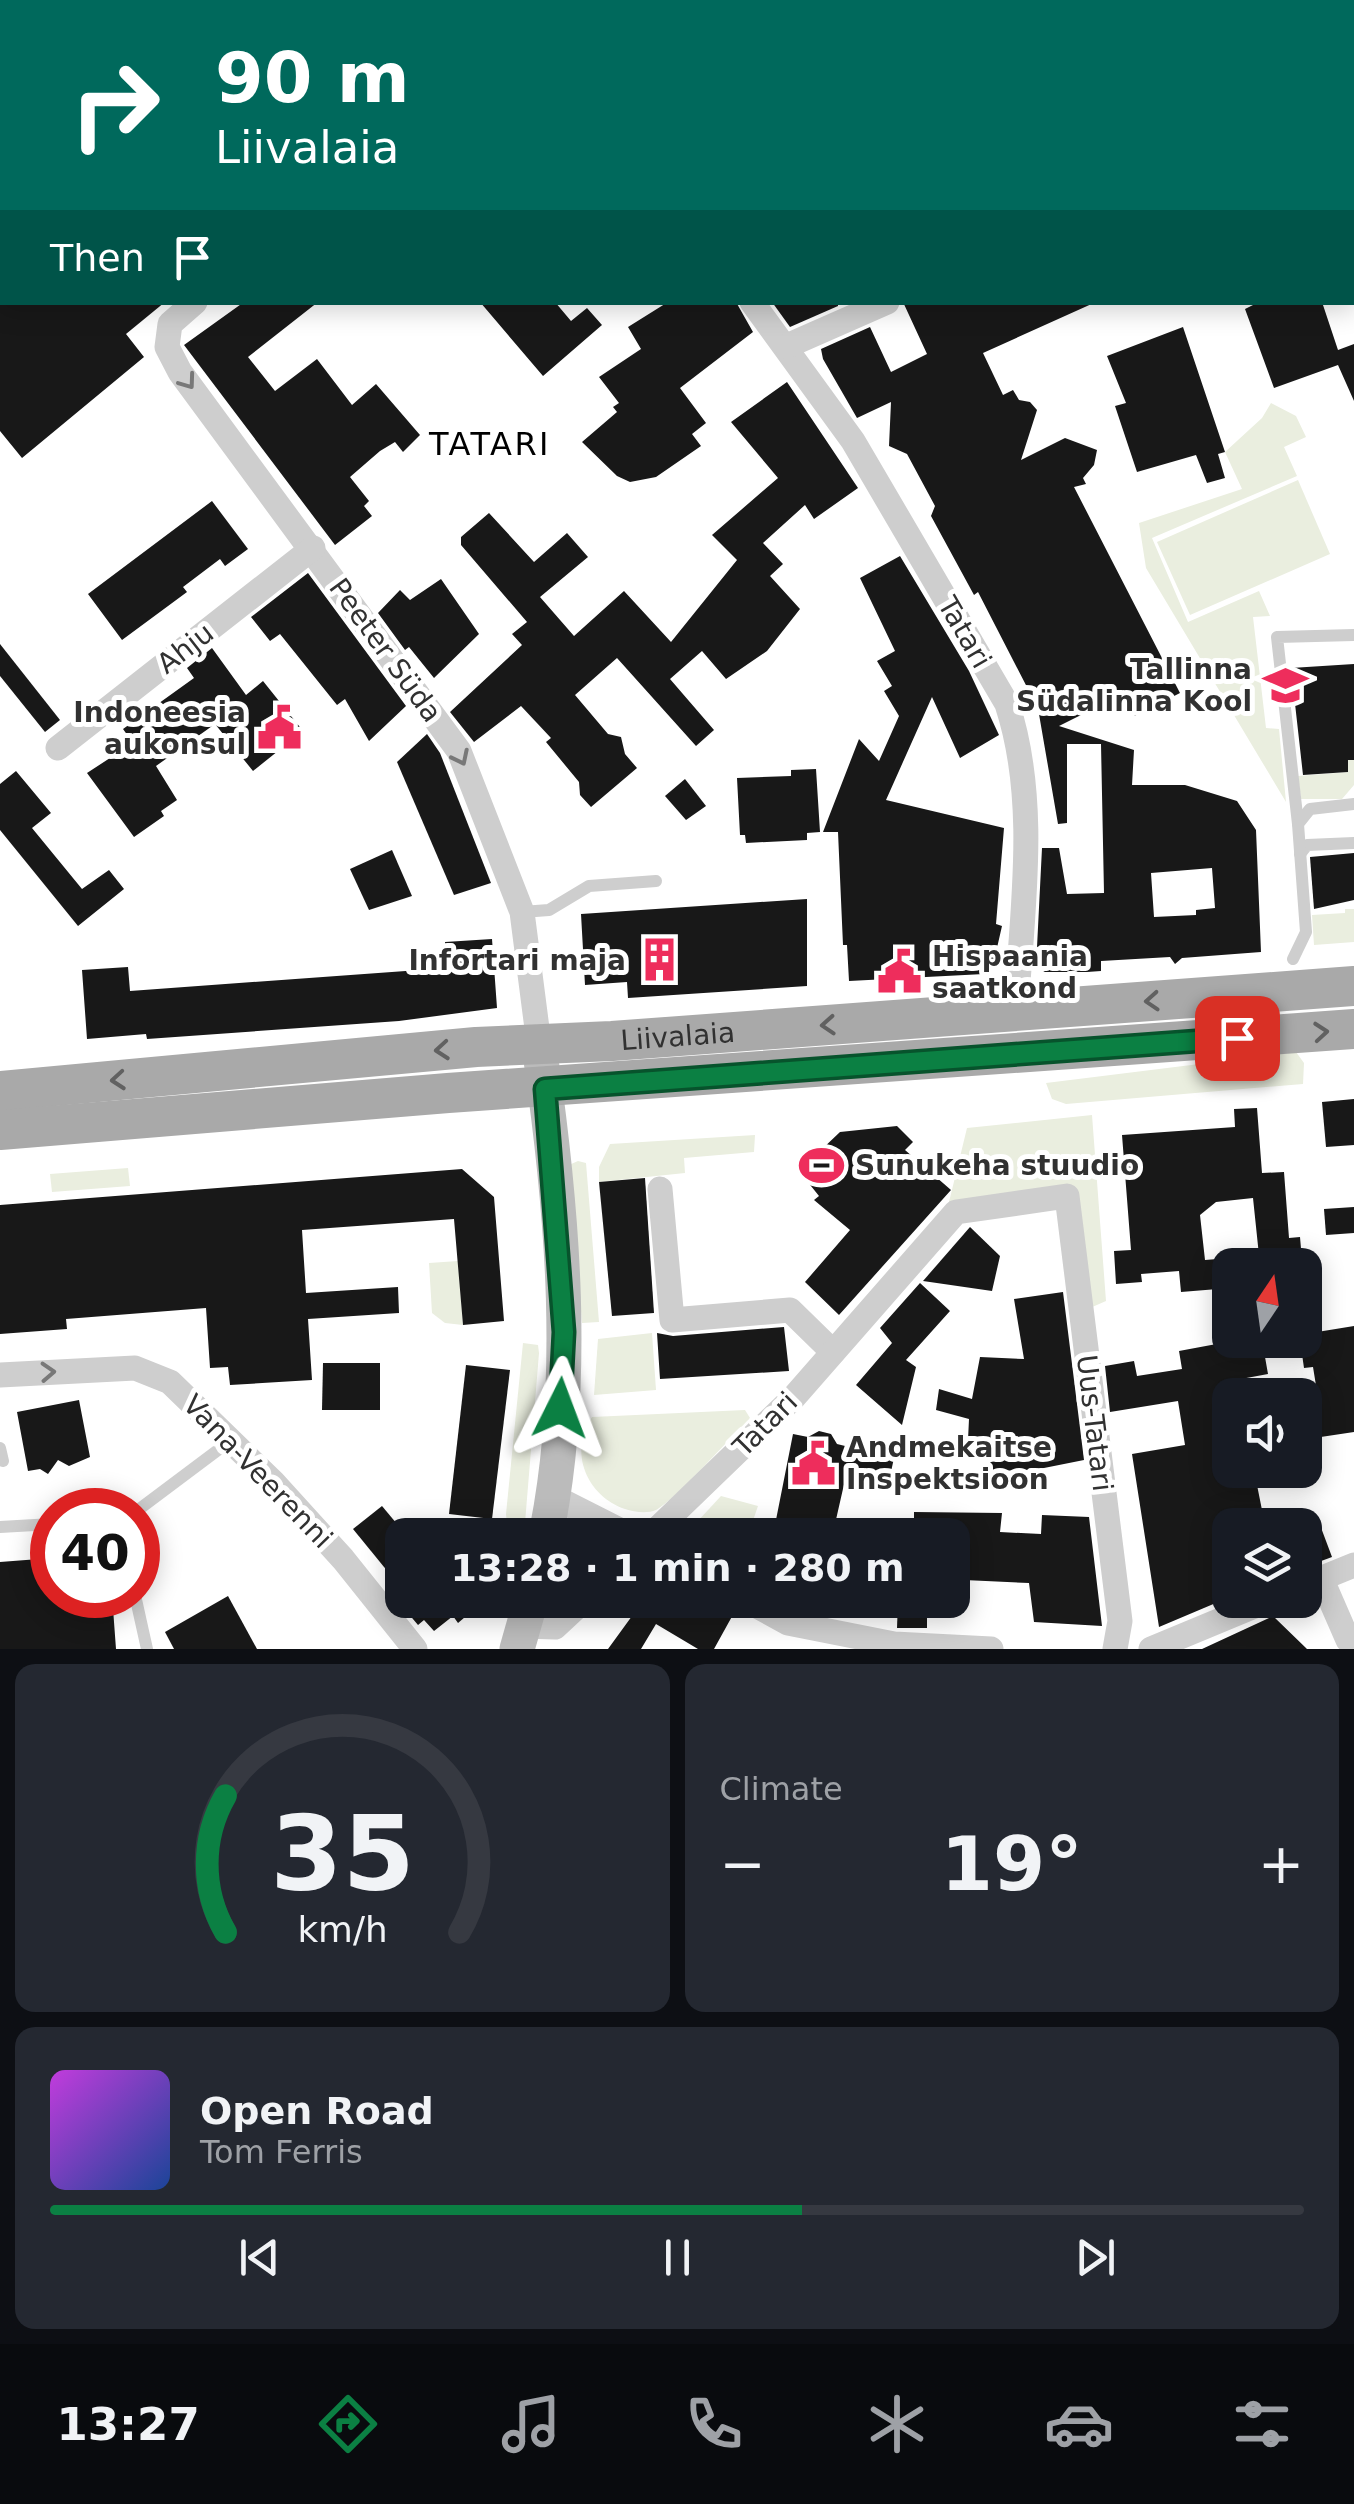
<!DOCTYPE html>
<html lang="en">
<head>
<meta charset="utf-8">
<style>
	body { margin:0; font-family:"DejaVu Sans",sans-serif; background:#242831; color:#f1f3f6; height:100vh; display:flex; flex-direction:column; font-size:38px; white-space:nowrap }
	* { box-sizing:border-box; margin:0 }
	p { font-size:32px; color:#9ea1a6 }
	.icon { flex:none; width:55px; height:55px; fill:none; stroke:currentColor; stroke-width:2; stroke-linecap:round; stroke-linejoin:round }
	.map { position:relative; height:1649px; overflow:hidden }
	.drawer { display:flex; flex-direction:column; gap:15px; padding:15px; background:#0d0f14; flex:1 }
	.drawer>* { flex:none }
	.guide { position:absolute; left:0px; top:0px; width:1355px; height:305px; box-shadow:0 5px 25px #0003; background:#00695c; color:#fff; overflow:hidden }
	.needle { width:65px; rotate:13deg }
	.fabs { position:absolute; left:1212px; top:1248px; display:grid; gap:20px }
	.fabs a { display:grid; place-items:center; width:110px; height:110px; border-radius:20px; background:#171b24; box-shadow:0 5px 25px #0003; font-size:50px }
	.speed { position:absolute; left:30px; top:1488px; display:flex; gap:20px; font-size:50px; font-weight:700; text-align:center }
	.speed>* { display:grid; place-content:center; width:130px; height:130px; border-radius:50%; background:#171b24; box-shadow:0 5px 25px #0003; line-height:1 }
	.speed .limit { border:15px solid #d22; background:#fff; color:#111 }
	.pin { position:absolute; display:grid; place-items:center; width:85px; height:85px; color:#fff; margin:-42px; border-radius:20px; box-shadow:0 5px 15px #0006 }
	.me { position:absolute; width:110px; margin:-55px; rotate:3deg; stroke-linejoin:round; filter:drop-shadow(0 0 8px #0008) }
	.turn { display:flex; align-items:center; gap:35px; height:210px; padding:0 50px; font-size:45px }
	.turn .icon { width:130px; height:130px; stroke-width:2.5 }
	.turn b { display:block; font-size:70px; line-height:85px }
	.then { display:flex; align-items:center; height:95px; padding:0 50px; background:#0003; gap:20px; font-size:38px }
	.big { font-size:75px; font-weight:700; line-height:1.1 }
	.drawer .card { flex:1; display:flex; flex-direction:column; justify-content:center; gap:15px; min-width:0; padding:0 35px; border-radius:20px; background:#242831 }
	.drawer .dial { align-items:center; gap:0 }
	.dial svg { height:260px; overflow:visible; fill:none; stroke:#363941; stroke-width:7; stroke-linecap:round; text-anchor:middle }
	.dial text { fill:#f1f3f6; stroke:none }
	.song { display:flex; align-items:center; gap:30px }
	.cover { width:120px; height:120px; border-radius:15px; background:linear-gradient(135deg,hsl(290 70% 55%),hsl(220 70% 35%)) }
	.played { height:10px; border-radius:5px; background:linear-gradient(90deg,#0b8043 60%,#363941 60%) }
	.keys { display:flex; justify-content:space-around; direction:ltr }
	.heat { display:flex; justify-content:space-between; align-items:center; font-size:55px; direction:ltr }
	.drawer .tiles { flex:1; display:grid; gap:15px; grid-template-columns:1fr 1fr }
	.card:last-child { grid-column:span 2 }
	.trip { position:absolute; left:385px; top:1518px; width:585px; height:100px; border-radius:20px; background:#171b24; box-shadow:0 5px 25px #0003; font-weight:700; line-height:100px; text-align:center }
	.dock { display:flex; height:160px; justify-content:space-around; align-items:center; background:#090b0e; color:#9ea1a6 }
	.dock .icon { width:70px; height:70px }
	.dock .active { color:#0b8043 }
	.dock b { font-size:45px; color:#f1f3f6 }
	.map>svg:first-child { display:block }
</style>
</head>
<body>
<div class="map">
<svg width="1354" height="1649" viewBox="0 0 1354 1649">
	<rect width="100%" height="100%" fill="#fff"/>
	<!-- green -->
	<g fill="#eaeedf">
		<path d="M1271,403L1296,416L1306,437L1284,447L1297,476L1152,538L1188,622L1259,591L1270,616L1253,617L1266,728L1279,729L1286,802L1146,568L1139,523L1242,489L1225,452L1262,418Z"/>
		<path d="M1298,480L1330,554L1190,615L1157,542Z"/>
		<path d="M1348,760H1354V785L1342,799H1301L1298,776L1348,772Z"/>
		<path d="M1345,909H1354V942L1314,945L1312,915L1345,913Z"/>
		<path d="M1296,1052L1304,1063L1303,1084L1066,1104L1052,1099L1046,1083Z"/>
		<path d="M1092,1115L1106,1301L1090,1308L1077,1195L956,1212L949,1202L967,1128Z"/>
		<path d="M755,1135L754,1152L684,1158L685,1173L599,1182V1167L610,1144Z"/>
		<path d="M578,1161L586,1163L599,1322L582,1323L569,1165Z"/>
		<path d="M128,1168L130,1186L52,1192L50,1174Z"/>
		<path d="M458,1261L463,1325L445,1323L432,1313L429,1263Z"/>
		<path d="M652,1333L656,1390L594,1395L598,1339Z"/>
		<path d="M523,1343L538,1345L539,1353L524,1535H508L506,1514Z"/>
		<path d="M745,1410L750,1418C731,1437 675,1500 656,1510C647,1514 634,1512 625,1509C587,1496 568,1452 592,1417Z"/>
		<path d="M721,1496L758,1506L748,1535H685Z"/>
	</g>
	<!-- building -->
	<g fill="#181818" fill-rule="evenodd">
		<path d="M0,302H165L126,334L144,357L22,458L0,431Z"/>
		<path d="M244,302H318L248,357L275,391L317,359L352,405L376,384L420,435L403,452L395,442L380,451L350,477L369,501L364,506L372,516L335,545L184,345Z"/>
		<path d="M480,302H555L571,321L587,308L602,325L543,376Z"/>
		<path d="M668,302H736L753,332L680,388L706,423L692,434L701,446L656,477L630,482L617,476L582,442L617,412L613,407L619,403L599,377L641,349L628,327Z"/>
		<path d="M772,302H838V306L790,327Z"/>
		<path d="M903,302H1096L983,353L1003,395L1013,390L1019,400L1030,402L1037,410L1021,460L1065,438L1097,450L1094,465L1083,478L1086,484L1074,487L1180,693L1135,716L1123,694L1059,726L1134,750L1132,785H1185L1237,801L1256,830L1261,952L1182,958L1175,964L1170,957L1101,961V971L1087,972H1045L1036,967L1042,848H1059L1067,894L1104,893L1101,744H1067V823L1058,824L1035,691H1029L978,592L974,595L931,516L935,506L907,454L889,446L891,402L857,418L823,359L821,349L870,327L891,372L927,354ZM1212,868L1215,908L1196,910V915L1154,917L1151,873Z"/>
		<path d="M1259,302H1322L1338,350L1354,344V401L1338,365L1274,388L1245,309Z"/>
		<path d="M1183,327L1225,452L1218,454L1225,478L1207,483L1196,455L1137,472L1115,406L1126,403L1107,356Z"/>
		<path d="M787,382L858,488L814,519L805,505L763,543L783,564L770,576L800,609L767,651L726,679L702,651L670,679L714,730L696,746L617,658L575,695L608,734L621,737L625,754L637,768L591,807L580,795L579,782L546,742L551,738L521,706L474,742L450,712L522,645L512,634L527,622L461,545V537L489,513L534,562L567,533L588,557L540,597L574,636L624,591L671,642L737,560L712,535L778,478L731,422Z"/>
		<path d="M212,501L248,549L225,566L220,559L183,587L187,592L122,640L88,594Z"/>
		<path d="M900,556L969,671L999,735L960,758L932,697L886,800L1004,828L996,924L1002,926L994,961L989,960L984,974L849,981L847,945H843L838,832H823L859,739L879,761L899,716L884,691L892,686L877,661L895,651L860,578Z"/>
		<path d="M308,573L406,706L369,741L345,699L337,705L280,634L270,641L251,617Z"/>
		<path d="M441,579L479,634L434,678L409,647L405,650L378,613L400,590L410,600Z"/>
		<path d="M0,644L60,720L45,732L0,676Z"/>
		<path d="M212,648L246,695L263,681L303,731L253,771L215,724L156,766L177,800L161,811L164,816L134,837L87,773L133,743L123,729L194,678L187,668Z"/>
		<path d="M1354,664V760H1348V772L1303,775L1291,668Z"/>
		<path d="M427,734L440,753L491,883L454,895L397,762Z"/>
		<path d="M816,769L820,832L807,833V840L746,843L745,835H740L737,778L791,776V770Z"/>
		<path d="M16,771L51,813L32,828L82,889L109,870L124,889L78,926L0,830V784Z"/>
		<path d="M685,779L706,806L686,820L665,796Z"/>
		<path d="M392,850L412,896L369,910L350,869Z"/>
		<path d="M1354,853V900L1314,909L1310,857Z"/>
		<path d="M807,899V986L628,998L627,982L585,985L581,914Z"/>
		<path d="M492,939L497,1008L399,1021L147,1039L146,1034L87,1039L82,970L128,967L130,991L447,968L445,942Z"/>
		<path d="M1354,1099V1145L1326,1147L1322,1102Z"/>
		<path d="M1257,1108L1262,1173L1284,1172L1289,1238L1300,1237L1302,1260H1290V1265H1260L1253,1198L1216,1202L1200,1215L1205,1260L1230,1258V1288L1181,1292L1179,1271L1141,1274L1142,1282L1116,1284L1114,1251L1131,1250L1122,1135L1235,1127L1234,1109Z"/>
		<path d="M897,1126L913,1142L905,1150L951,1190L839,1315L805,1282L850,1230L814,1200L819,1196L799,1171L840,1132Z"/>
		<path d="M462,1169L494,1197L504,1321L463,1325L454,1219L302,1230L306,1293L398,1287L399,1313L308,1319L312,1380L230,1385L228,1367L210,1368L206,1308L66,1319L67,1329L0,1334V1205Z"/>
		<path d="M645,1178L654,1313L612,1316L599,1182Z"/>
		<path d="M1354,1207V1233L1326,1235L1324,1209Z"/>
		<path d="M970,1227L1000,1256L992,1291L923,1281Z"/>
		<path d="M920,1283L950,1311L906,1360L916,1367L902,1425L856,1385L892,1343L880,1328Z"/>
		<path d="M1063,1292L1084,1460L1029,1471L990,1470L991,1441L968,1440L969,1419L936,1410L939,1389L972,1399L980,1357L1024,1359L1014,1299Z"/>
		<path d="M1354,1326V1432L1314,1438L1309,1406L1319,1404L1313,1367L1304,1368L1300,1340H1305V1334Z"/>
		<path d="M784,1327L789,1371L660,1379L657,1333L673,1336Z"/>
		<path d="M1238,1340H1262L1268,1374L1241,1379L1245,1395H1230V1470H1254L1265,1525H1230V1597L1159,1627L1132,1454L1185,1445L1178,1401L1110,1412L1105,1366L1134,1361L1137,1376L1182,1369L1179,1351Z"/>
		<path d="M323,1363H380V1410H322Z"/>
		<path d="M466,1365L510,1370L492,1519L449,1514Z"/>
		<path d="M79,1400L90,1457L69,1466L58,1460L48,1474L40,1469L28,1471L17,1412Z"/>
		<path d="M819,1431L831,1434L837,1444L894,1458L887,1490L845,1480L835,1524L820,1520L817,1535H773L793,1434L808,1437Z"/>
		<path d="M382,1506L402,1530V1589L353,1529Z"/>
		<path d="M914,1512L1002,1513L1000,1532L1041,1534L1042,1515L1089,1517L1102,1626L1034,1622L1029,1583L964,1580L966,1535H914Z"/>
		<path d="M1320,1525L1332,1557L1305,1567V1531Z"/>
		<path d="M52,1558V1595H112L116,1649H0V1562Z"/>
		<path d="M228,1596L257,1649H174L165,1632Z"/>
		<path d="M397,1600H485L458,1623L453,1616L434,1631L424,1620L418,1625Z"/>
		<path d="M617,1600H718L735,1611L714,1649H698L656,1624L641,1649H608L632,1616Z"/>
		<path d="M898,1600H927V1628H897Z"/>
		<path d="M1273,1616L1307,1649H1202L1269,1618Z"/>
	</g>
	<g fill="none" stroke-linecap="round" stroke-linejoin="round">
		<!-- lane -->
		<g stroke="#cecece" stroke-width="12">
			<path d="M1012,0L1013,2"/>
			<path d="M756,2L761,0"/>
			<path d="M853,2L858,0"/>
			<path d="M1298,824L1277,637L1354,635"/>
			<path d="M1300,854L1307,845L1354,843"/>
			<path d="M522,912L549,910L589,886L656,881"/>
			<path d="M1293,959L1306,932L1298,824L1310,809L1354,804"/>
			<path d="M0,1448L3,1461"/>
			<path d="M138,1510L230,1441"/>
			<path d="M0,1527L52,1524"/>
			<path d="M135,1595L147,1649"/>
		</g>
		<!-- street -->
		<g stroke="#cecece" stroke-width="25">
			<path d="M176,0L177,2"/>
			<path d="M610,0V2"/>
			<path d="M1216,2L1221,0"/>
			<path d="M195,302L170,324L167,347L180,372L459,751L522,912L539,1044"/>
			<path d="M752,302L853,441L1007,704C1039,801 1022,911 1016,1011"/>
			<path d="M787,346L887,302"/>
			<path d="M58,748L313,548"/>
			<path d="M660,1189L672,1320L790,1310L833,1352"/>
			<path d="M0,1375L135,1368L170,1382L273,1482L343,1559L415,1649"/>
			<path d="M554,1497L629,1535"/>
			<path d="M651,1535L794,1397L956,1212L1067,1196L1120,1621L1115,1649"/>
			<path d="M1321,1578L1348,1640"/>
			<path d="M1305,1585L1354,1565"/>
			<path d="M746,1600L788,1623L894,1644L991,1649"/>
			<path d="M524,1626L555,1627L584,1600"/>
			<path d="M1151,1649L1269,1600"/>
		</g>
		<!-- secondary -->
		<g stroke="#bbb" stroke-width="35">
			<path d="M82,2L85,0"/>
			<path d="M142,2L145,0"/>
			<path d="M0,64L2,62"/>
			<path d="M0,109L2,108"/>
			<path d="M541,1060C563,1214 577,1382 546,1535"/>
			<path d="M517,1649L531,1600"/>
		</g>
		<!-- primary -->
		<g stroke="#a9a9a9" stroke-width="40">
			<path id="s1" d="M0,1091L476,1047L612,1041L1354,986"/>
			<path d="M0,1130L448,1093L1354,1029"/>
		</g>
		<!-- tram -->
		<g stroke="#868686" stroke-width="2.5">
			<path d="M102,2L105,0"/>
			<path d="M127,2L130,0"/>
			<path d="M0,79L2,78"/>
		</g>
	</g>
	<!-- one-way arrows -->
	<defs><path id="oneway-chevron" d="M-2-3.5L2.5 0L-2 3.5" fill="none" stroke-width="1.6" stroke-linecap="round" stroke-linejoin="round" transform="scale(2.5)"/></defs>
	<g stroke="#787878">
		<use href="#oneway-chevron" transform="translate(188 382) rotate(54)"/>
		<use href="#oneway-chevron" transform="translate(461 758) rotate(64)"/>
		<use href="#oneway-chevron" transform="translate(48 1372) rotate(-3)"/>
	</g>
	<g stroke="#616161">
		<use href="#oneway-chevron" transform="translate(1152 1001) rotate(176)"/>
		<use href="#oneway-chevron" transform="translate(828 1025) rotate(176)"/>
		<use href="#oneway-chevron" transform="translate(1321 1032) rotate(-5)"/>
		<use href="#oneway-chevron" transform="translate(442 1050) rotate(175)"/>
		<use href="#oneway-chevron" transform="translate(118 1080) rotate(175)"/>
	</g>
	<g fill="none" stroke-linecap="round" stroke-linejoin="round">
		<defs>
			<path id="route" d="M560,1408L564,1332L545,1089L1237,1038"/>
		</defs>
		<!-- route casing -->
		<use href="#route" stroke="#07532c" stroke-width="25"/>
		<!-- route -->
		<use href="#route" stroke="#0b8043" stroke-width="18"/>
	</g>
	<!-- icons -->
	<defs>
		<symbol id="school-bare" viewBox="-9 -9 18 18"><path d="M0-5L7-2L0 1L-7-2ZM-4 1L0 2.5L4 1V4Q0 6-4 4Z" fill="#ee2d5c" stroke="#fff" stroke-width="2.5" paint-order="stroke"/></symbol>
		<symbol id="civic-bare" viewBox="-9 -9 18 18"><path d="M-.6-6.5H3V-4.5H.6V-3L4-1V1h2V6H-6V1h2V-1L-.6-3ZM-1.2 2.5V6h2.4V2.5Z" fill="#ee2d5c" stroke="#fff" stroke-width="2.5" paint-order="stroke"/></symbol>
		<symbol id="building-bare" viewBox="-9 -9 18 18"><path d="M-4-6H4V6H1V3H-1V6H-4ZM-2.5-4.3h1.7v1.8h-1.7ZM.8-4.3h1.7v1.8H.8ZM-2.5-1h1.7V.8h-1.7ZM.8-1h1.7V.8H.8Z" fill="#ee2d5c" stroke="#fff" stroke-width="2.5" paint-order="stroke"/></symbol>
		<symbol id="stadium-bare" viewBox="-9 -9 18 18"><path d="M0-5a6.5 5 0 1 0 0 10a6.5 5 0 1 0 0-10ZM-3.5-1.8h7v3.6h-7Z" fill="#ee2d5c" stroke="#fff" stroke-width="2.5" paint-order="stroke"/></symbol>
	</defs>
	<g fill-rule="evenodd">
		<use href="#school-bare" x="1254" y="654" width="63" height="63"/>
		<use href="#civic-bare" x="248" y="696" width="63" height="63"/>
		<use href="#building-bare" x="628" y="928" width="63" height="63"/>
		<use href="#civic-bare" x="868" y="940" width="63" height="63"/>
		<use href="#stadium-bare" x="790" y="1134" width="63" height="63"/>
		<use href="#civic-bare" x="782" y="1432" width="63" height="63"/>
	</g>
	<g text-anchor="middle" stroke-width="10" stroke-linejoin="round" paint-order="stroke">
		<!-- street labels -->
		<g font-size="28" fill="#313131" stroke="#fff">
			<text transform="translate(965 632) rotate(60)" y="10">Tatari</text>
			<text transform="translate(185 648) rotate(-38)" y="10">Ahju</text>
			<text transform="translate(386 650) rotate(54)" y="10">Peeter Süda</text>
			<text dy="10" stroke="none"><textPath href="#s1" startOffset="680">Liivalaia</textPath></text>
			<text transform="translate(1095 1423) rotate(83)" y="10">Uus-Tatari</text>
			<text transform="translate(765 1424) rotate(-45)" y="10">Tatari</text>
			<text transform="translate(258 1471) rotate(46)" y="10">Vana-Veerenni</text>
		</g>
		<!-- poi labels -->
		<g font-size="28" font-weight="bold" fill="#313131" stroke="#fff" text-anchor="end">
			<text x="1252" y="679">Tallinna<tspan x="1252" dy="32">Südalinna Kool</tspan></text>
			<text x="246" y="722">Indoneesia<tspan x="246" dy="32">aukonsul</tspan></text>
			<text x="932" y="966" text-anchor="start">Hispaania<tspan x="932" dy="32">saatkond</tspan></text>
			<text x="626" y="970">Infortari maja</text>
			<text x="855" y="1175" text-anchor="start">Sunukeha stuudio</text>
			<text x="846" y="1457" text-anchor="start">Andmekaitse<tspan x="846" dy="32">Inspektsioon</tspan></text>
		</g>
		<!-- quarter labels -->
		<g font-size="32" letter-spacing="2.5" fill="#000" stroke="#fff">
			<text x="490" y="455">TATARI</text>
		</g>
	</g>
</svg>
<div class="fabs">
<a><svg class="needle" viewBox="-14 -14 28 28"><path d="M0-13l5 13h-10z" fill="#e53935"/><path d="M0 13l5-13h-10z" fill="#9ea1a6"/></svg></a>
<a><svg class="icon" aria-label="sound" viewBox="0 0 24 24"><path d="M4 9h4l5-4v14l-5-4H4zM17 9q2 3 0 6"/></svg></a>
<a><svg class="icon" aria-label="layers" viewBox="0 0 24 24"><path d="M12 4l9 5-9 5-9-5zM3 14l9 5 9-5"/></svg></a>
</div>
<div class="speed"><div class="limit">40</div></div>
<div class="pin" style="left:1237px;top:1038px;background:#d93025"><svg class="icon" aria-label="arrive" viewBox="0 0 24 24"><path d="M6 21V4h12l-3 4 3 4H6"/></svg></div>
<svg class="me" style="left:560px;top:1408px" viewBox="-20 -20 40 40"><path d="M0-17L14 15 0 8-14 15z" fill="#0b8043" stroke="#fff" stroke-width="4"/></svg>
<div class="trip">13:28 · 1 min · 280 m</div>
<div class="guide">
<div class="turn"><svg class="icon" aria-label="right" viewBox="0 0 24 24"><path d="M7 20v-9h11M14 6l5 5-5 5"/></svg><div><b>90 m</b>Liivalaia</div></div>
<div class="then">Then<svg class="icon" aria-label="arrive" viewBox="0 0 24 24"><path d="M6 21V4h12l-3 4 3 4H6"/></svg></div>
</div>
</div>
<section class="drawer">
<div class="tiles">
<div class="card dial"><svg viewBox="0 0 100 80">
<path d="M14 69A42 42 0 1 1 86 69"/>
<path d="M14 69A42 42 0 0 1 14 27" stroke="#0b8043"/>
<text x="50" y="56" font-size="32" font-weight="700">35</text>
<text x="50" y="72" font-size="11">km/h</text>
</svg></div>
<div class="card"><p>Climate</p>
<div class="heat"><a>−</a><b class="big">19°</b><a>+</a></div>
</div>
<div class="card">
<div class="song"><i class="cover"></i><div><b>Open Road</b><p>Tom Ferris</p></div></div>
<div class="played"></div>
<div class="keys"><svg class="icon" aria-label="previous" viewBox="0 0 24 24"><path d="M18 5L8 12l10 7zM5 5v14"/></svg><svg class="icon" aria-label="pause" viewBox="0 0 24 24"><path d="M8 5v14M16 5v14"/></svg><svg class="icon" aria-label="next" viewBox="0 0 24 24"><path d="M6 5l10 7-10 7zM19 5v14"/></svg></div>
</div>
</div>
</section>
<nav class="dock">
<b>13:27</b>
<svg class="icon active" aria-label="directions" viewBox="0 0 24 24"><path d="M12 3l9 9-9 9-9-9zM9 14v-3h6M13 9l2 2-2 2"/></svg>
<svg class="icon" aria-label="music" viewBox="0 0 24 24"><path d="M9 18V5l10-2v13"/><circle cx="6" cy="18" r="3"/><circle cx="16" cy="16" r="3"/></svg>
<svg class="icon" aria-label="phone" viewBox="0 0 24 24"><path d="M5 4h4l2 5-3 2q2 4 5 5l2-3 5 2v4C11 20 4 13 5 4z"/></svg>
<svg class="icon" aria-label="climate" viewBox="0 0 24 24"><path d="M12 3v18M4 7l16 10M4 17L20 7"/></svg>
<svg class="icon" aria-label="car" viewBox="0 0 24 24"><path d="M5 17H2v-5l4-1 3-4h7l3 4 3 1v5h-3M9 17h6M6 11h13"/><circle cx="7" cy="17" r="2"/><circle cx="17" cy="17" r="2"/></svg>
<svg class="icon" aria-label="filters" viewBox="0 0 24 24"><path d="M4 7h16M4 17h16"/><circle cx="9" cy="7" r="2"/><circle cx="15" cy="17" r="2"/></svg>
</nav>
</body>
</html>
